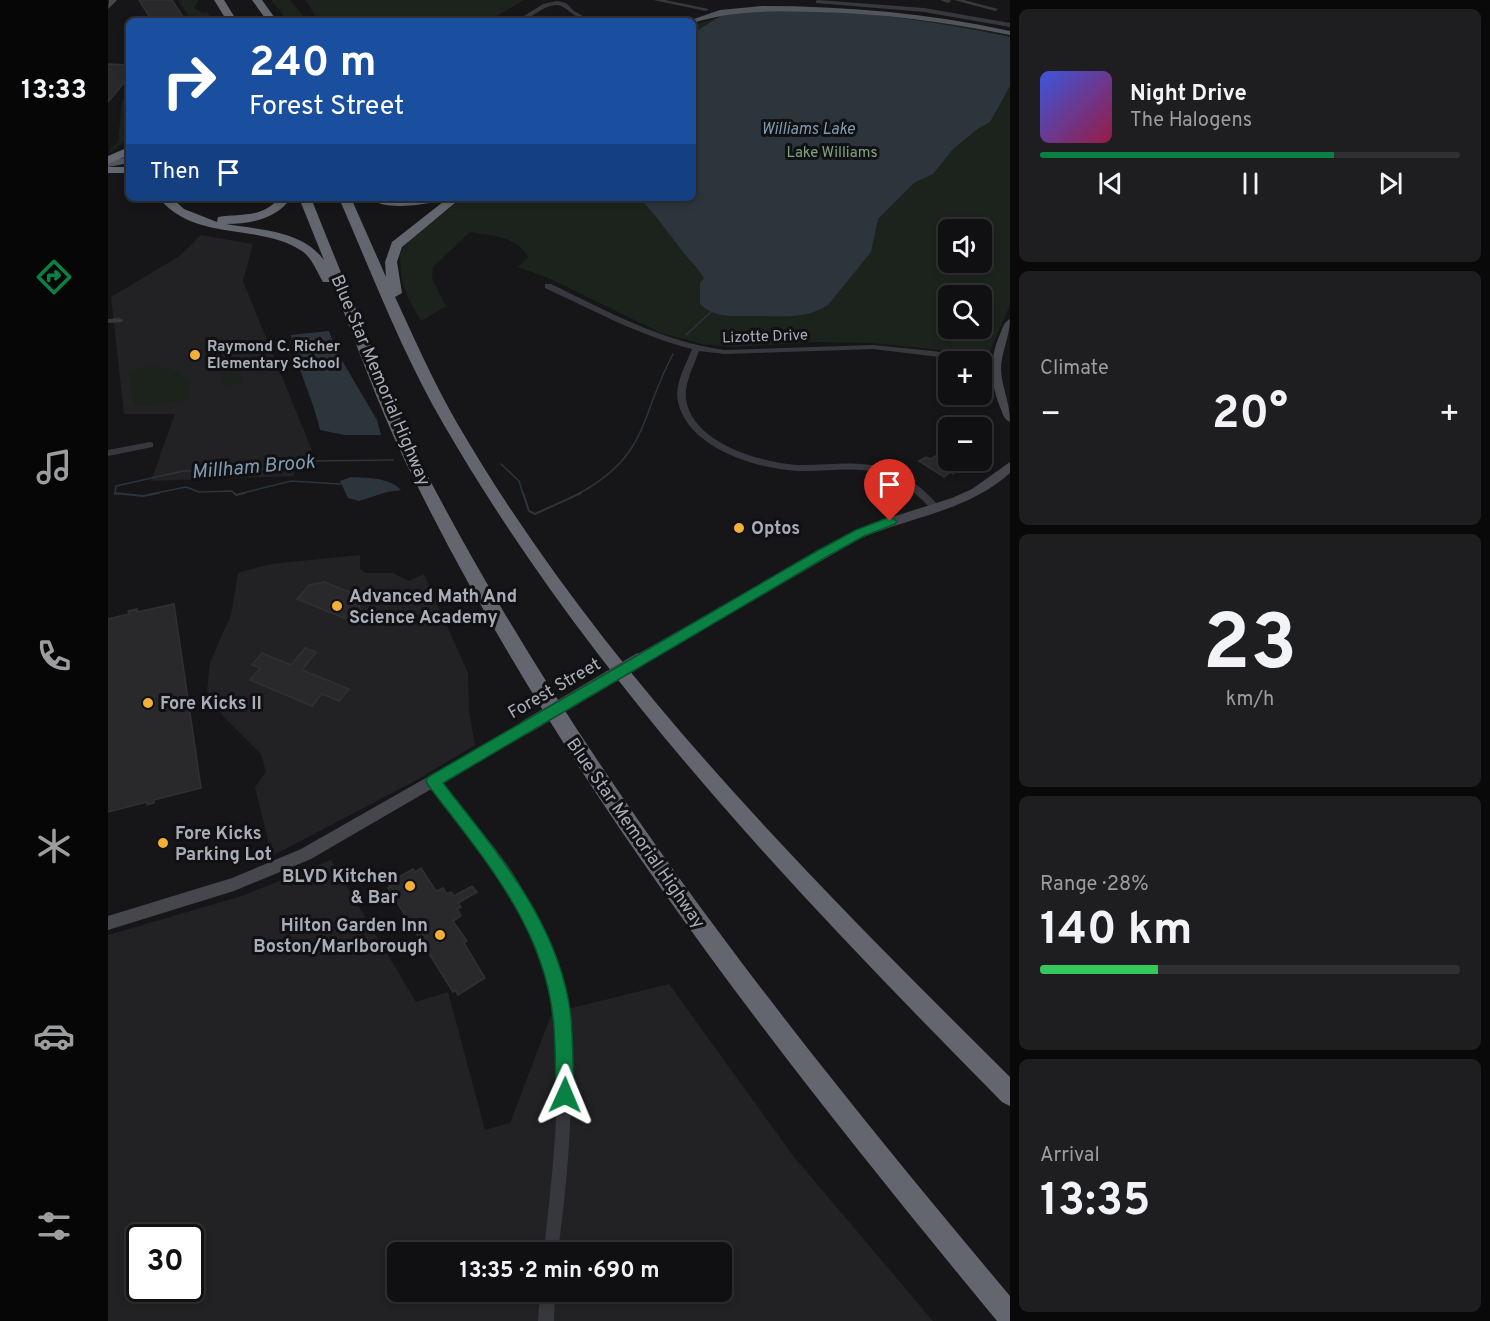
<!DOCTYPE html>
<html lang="en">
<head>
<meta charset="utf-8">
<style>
	body { margin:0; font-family:Overpass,sans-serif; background:#1e1e20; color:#f1f3f6; height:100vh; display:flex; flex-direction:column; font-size:22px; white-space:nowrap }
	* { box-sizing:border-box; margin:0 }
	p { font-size:20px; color:#9c9d9f }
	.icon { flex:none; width:33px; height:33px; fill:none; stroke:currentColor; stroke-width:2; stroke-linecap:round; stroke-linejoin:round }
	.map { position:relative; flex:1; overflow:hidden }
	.sheet { display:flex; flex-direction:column; gap:9px; padding:9px; background:#09090a; width:480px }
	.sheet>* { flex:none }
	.banner { position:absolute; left:18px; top:18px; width:570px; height:183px; border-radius:9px; box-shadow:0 3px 9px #0003,0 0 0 2px #303032; background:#1a4fa0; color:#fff; overflow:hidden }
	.tools { position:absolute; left:830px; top:219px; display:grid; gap:12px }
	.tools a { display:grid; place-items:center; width:54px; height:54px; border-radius:9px; background:#101012; box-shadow:0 3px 9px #0003,0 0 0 2px #303032; font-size:30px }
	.speed { position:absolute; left:18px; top:1224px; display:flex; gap:12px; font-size:30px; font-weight:700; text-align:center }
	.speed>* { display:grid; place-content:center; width:78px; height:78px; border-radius:50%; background:#101012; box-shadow:0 3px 9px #0003,0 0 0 2px #303032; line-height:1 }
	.speed .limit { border:3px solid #111; border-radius:9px; background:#fff; color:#111 }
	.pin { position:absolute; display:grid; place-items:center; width:51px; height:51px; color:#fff; margin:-62px -26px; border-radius:50% 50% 50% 0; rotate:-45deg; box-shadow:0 0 6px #0007 }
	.pin .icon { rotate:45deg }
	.me { position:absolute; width:66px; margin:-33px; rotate:1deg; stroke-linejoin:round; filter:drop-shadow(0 0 4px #0008) }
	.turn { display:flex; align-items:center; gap:21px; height:126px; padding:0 24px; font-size:27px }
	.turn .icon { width:78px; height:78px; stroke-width:2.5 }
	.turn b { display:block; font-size:42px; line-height:51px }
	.then { display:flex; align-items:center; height:57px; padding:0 24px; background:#0003; gap:12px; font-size:22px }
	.big { font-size:45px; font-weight:700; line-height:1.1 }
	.sheet .widget { flex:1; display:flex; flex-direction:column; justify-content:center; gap:9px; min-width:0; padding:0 21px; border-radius:9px; background:#1e1e20 }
	.sheet .dial { align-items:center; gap:0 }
	.dial b { font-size:78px; line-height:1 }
	.song { display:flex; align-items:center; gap:18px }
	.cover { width:72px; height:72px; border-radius:9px; background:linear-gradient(135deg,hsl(230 70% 55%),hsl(340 70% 35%)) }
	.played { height:6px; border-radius:3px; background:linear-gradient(90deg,#0b8043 70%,#303032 70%) }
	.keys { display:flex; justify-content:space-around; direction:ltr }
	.heat { display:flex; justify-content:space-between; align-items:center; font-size:33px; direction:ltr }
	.charge { height:9px; border-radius:4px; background:linear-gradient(90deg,#34c759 28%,#303032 0) }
	.trip { position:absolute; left:279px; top:1242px; width:345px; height:60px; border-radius:9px; background:#101012; box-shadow:0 3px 9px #0003,0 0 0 2px #303032; font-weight:700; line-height:60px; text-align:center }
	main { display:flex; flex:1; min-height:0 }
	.dock { display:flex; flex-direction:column; width:108px; justify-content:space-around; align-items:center; background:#060607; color:#9c9d9f }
	.dock .icon { width:42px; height:42px }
	.dock .selected { color:#0b8043 }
	.dock b { font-size:27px; color:#f1f3f6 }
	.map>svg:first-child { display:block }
</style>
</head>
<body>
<main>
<nav class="dock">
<b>13:33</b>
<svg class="icon selected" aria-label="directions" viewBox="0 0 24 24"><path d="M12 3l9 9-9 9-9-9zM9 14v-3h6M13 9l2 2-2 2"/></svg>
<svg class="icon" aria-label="music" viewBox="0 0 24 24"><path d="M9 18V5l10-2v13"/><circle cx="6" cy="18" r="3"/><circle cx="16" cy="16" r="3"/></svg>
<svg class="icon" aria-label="phone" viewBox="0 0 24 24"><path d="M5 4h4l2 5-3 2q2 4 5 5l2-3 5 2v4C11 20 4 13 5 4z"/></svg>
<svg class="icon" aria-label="climate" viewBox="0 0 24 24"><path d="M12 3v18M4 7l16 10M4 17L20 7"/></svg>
<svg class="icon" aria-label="car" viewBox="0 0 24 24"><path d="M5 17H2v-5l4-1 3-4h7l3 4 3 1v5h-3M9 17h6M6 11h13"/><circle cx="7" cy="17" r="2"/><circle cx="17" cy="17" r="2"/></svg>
<svg class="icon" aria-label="filters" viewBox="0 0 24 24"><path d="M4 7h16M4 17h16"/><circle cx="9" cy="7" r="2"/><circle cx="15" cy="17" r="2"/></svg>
</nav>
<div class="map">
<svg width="902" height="1321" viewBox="0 0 902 1321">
	<rect width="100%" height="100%" fill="#161618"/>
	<!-- built -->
	<g fill="#222225" fill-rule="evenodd">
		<path d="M93,235L145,244L135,281L207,458L185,464L186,476L43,481L67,414H16L3,297L70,257Z"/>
		<path d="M252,555V569L257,573H285L301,581L316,574L360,673L361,712L367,745L307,781L164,856L147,787L158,772L153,754L115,716L99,691L102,662L123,615L130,573L162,564Z"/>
		<path d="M223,860L308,1002L340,992L377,1130L402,1123L444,1013L561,984L686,1157L825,1321H0V935L134,896ZM32,1238H82V1288H32ZM290,1252H614V1292H290Z"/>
	</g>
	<!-- green -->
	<g fill="#1c231d" fill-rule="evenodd">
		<path d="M70,0H91L86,8L95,13L99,12L104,18L100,21H84Z"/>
		<path d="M163,0H182L200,21H180Z"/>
		<path d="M198,0H416L387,17L365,16L350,21H210Z"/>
		<path d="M663,11L783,15L848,24L902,36V305L882,351L873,354L764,343L709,342L623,347L594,344L553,333L445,280L410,267L420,257C407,235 384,236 362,232L325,267L324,279L338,306L313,321L299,296L293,276L292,255L298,242L355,198H585V25L615,16ZM840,230H873V262H840ZM840,296H873V328H840Z"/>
		<path d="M21,93L17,114V141L3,152L2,150L10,142L14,101Z"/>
		<path d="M131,361L134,384L115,385L113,365Z"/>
		<path d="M42,367L62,368L80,379L83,399L36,406L26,405L20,370Z"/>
	</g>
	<!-- water -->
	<g fill="#2c353c">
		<path d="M652,11C688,12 726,10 762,14C809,20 856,27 902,37V86L882,122L871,128L845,149L825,174L807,182L770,219L763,252L720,305C696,321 668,315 641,316C623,316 607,318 592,304V283L596,278C590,268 583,262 576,253C561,234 548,215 531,198H585V33L616,14Z"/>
		<path d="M221,331L229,352L269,420L273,435H237L212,430C205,397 188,368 183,335Z"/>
		<path d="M243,477C259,478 281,477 293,490L279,492L251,501L240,498L232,481Z"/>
	</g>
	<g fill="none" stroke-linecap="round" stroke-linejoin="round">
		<!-- stream-far1 -->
		<g stroke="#2c353c" stroke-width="1.5">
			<path d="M578,335L604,311"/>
			<path d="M393,464L411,481L415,494"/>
			<path d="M11,494H7L8,486L75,471L148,470L203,461L285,460"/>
			<path d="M43,494L78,487L91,492L124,491L127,494"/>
			<path d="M131,494L183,481L232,484"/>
			<path d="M470,494C542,455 531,417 565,354"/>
		</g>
		<!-- stream -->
		<g stroke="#2c353c" stroke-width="2">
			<path d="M7,493L35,496L51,493"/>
			<path d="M126,493L128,495L137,493"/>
			<path d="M415,493L421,511L427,514L473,493"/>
		</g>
	</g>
	<!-- building -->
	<g fill="#29292c" stroke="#303034" stroke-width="1.5">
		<path d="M31,0H64L78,21H44Z"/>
		<path d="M0,64L21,65V77L0,102Z"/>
		<path d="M840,450V460H860L845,474L843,472L836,477L811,461L818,457L822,459Z"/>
		<path d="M216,582L249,595L253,613L246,622L189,599L201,585Z"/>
		<path d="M66,604L93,788L46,800V803L39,805V802L0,812V619L21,614L20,611L29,609V612Z"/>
		<path d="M197,648L208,652L194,670L241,689L231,701L214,694L204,706L142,680L152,668L144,665L154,653L183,665Z"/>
		<path d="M313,868L328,891L335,888L339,894L343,892L346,896L364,886L369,892L350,903L353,907L349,909L353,916L345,921L359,941L356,943L377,978L350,995L347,990L345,992L280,888L282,887L280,883L305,869L307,872Z"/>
	</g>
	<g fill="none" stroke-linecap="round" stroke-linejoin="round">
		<!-- street -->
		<g fill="#37383d" fill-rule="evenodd">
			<path d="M545,0H557L601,9L598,11Z"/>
			<path d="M710,0L816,8L902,23V27L816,12L708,3V1Z"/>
			<path d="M832,0H842L843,1L840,3Z"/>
			<path d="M846,0H856L890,9L887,11Z"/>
			<path d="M449,1L458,3L466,11L484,21C467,21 458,5 449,5C433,5 424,21 408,21L435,4Z"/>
			<path d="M437,284H443C499,311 553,341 616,350L765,345L825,351L887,360L891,363L887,366L873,363V362L765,349L616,354L591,351C586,366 576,383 578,399C584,443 653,463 690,465C717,466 745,460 772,467C795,473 818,489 832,508L827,511L824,510C810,495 793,479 772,473C745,466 717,472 690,471C649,469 580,448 570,402C566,384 578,365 584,349C532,336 485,310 437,288Z"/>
			<path d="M11,318L15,320L14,322L0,323V319Z"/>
			<path d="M42,442L45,443V447L0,456V450Z"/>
			<path d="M326,776L330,778C359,816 395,852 418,895C433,922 446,953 453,984C471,1068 461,1167 450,1252H436C448,1135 467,1011 409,902C387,859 351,823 322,784L320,781L322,778Z"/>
			<path d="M432,1292H447L446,1321H430Z"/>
		</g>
		<!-- secondary -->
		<g fill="#45474d" fill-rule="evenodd">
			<path d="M1,0H9L0,9Z"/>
			<path d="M902,319C902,337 893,352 893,370C894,388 902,402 902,422C895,419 895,413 892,407C882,381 881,360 892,334C895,327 896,322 902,319Z"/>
			<path d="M902,462V473C860,511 802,517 751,539L536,664H526L524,660L526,656L743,533L762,524L844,498L864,489Z"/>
			<path d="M418,721L423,723L425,727L423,731L203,859L126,891L0,930V916L124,878L193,849Z"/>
		</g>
		<!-- primary -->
		<g fill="#53555c" fill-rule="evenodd">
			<path d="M654,6C738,6 820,13 902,31V35C837,22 773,13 707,12C665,11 626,10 585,23V21H580L612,10Z"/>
			<path d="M21,157V163L0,167V161Z"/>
		</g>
		<!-- highway -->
		<g fill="#63666e" fill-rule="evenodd">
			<path d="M106,0H116L129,21H119Z"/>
			<path d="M144,0H154L169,21H159Z"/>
			<path d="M21,147V155L0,164V156Z"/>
			<rect x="0" y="167" width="21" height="6"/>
			<path d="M51,198H64L76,209L109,222L110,217C132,213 154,219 171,198H183C168,219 143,224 118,224C152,230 194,230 216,260L191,198H203C224,251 246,304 267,356C282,393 296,430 314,465C472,770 682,1034 902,1296V1321H889C667,1052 450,776 297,461C269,403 248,342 224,282H215C209,272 204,258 194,251C150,222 88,243 51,198Z"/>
			<path d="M231,198H243L278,277L277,262L284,242L340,198H353L294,247L289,262L294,293L287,297C307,340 326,383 349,423C494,672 700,876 902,1077V1106L894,1102C687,892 485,682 336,425C294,353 264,274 231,198Z"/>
			<path d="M261,198H333L331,201C313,205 276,211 261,198Z"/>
		</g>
		<!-- secondary-bridge -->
		<path stroke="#45474d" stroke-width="14" d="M418,727L531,660"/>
	</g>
	<!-- route -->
	<path fill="#0b8043" stroke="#07532c" stroke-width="1.5" d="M782,517L789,521L787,524L756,536L718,557L335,783C390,854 452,924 463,1017C465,1043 465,1070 466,1095L463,1102L457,1104L451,1102L448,1095C447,1070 448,1043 445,1017C435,925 374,856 320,785L318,781L320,777L709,551L748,530Z"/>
	<!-- markers -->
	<g fill="#f2b134" stroke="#111113" stroke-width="2">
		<circle cx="87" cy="355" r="6"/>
		<circle cx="631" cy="528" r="6"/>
		<circle cx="229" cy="606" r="6"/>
		<circle cx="40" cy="703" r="6"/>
		<circle cx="55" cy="843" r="6"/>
		<circle cx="302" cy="886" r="6"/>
		<circle cx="332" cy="935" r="6"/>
	</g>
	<g text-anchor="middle" stroke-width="6" stroke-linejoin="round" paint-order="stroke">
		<!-- far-park labels -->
		<g font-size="15" fill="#7fa381" stroke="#111113">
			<text x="724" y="157">Lake Williams</text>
		</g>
		<!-- far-street labels -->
		<g font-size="15" fill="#a8adb8" stroke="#111113">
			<text transform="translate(657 336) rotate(-2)" y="5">Lizotte Drive</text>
		</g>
		<!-- far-poi labels -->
		<g font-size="15" font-weight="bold" fill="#a8adb8" stroke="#111113" text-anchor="start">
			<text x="99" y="351">Raymond C. Richer<tspan x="99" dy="17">Elementary School</tspan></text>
		</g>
		<!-- far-water labels -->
		<g font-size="16" font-style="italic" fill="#7f9bb3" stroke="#111113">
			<text x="700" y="134">Williams Lake</text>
		</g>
		<!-- street labels -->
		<g font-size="18" fill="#a8adb8" stroke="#111113">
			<text transform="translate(273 380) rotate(67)" y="6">Blue Star Memorial Highway</text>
			<text transform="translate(446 688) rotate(-30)" y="6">Forest Street</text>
			<text transform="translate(528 833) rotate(55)" y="6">Blue Star Memorial Highway</text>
		</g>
		<!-- poi labels -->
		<g font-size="18" font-weight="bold" fill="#a8adb8" stroke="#111113" text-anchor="start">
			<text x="643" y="534">Optos</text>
			<text x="241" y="602">Advanced Math And<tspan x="241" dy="21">Science Academy</tspan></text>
			<text x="52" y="709">Fore Kicks II</text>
			<text x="67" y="839">Fore Kicks<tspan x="67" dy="21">Parking Lot</tspan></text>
			<text x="290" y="882" text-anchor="end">BLVD Kitchen<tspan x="290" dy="21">&amp; Bar</tspan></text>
			<text x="320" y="931" text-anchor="end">Hilton Garden Inn<tspan x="320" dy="21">Boston/Marlborough</tspan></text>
		</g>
		<!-- water labels -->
		<g font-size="20" font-style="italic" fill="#7f9bb3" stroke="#111113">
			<text transform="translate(145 466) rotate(-5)" y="7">Millham Brook</text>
		</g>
	</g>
</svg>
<div class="tools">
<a><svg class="icon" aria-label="sound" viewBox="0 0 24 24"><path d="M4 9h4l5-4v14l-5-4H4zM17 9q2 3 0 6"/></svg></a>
<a><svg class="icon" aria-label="search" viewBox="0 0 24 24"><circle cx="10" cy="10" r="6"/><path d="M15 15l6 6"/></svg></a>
<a>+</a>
<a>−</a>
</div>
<div class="speed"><div class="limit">30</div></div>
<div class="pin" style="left:782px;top:521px;background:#d93025"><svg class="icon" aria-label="arrive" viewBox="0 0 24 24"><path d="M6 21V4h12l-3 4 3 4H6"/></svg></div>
<svg class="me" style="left:457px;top:1095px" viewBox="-20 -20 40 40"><path d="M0-17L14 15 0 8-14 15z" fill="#0b8043" stroke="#fff" stroke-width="4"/></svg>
<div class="trip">13:35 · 2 min · 690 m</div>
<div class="banner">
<div class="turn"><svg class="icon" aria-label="right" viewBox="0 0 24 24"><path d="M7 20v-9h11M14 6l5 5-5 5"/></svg><div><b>240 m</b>Forest Street</div></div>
<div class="then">Then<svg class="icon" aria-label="arrive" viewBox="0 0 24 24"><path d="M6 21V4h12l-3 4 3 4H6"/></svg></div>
</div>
</div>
<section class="sheet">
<div class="widget">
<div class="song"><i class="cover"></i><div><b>Night Drive</b><p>The Halogens</p></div></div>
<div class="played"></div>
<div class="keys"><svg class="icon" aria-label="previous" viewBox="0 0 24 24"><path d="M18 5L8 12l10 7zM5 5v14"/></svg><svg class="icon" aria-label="pause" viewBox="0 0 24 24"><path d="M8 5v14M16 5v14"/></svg><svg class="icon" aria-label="next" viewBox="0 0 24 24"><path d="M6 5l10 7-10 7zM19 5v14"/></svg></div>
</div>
<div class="widget"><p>Climate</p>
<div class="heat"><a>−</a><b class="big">20°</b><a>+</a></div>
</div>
<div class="widget dial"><b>23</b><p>km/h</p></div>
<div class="widget"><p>Range · 28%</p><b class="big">140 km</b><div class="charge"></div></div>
<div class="widget"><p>Arrival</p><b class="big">13:35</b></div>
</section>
</main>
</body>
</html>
